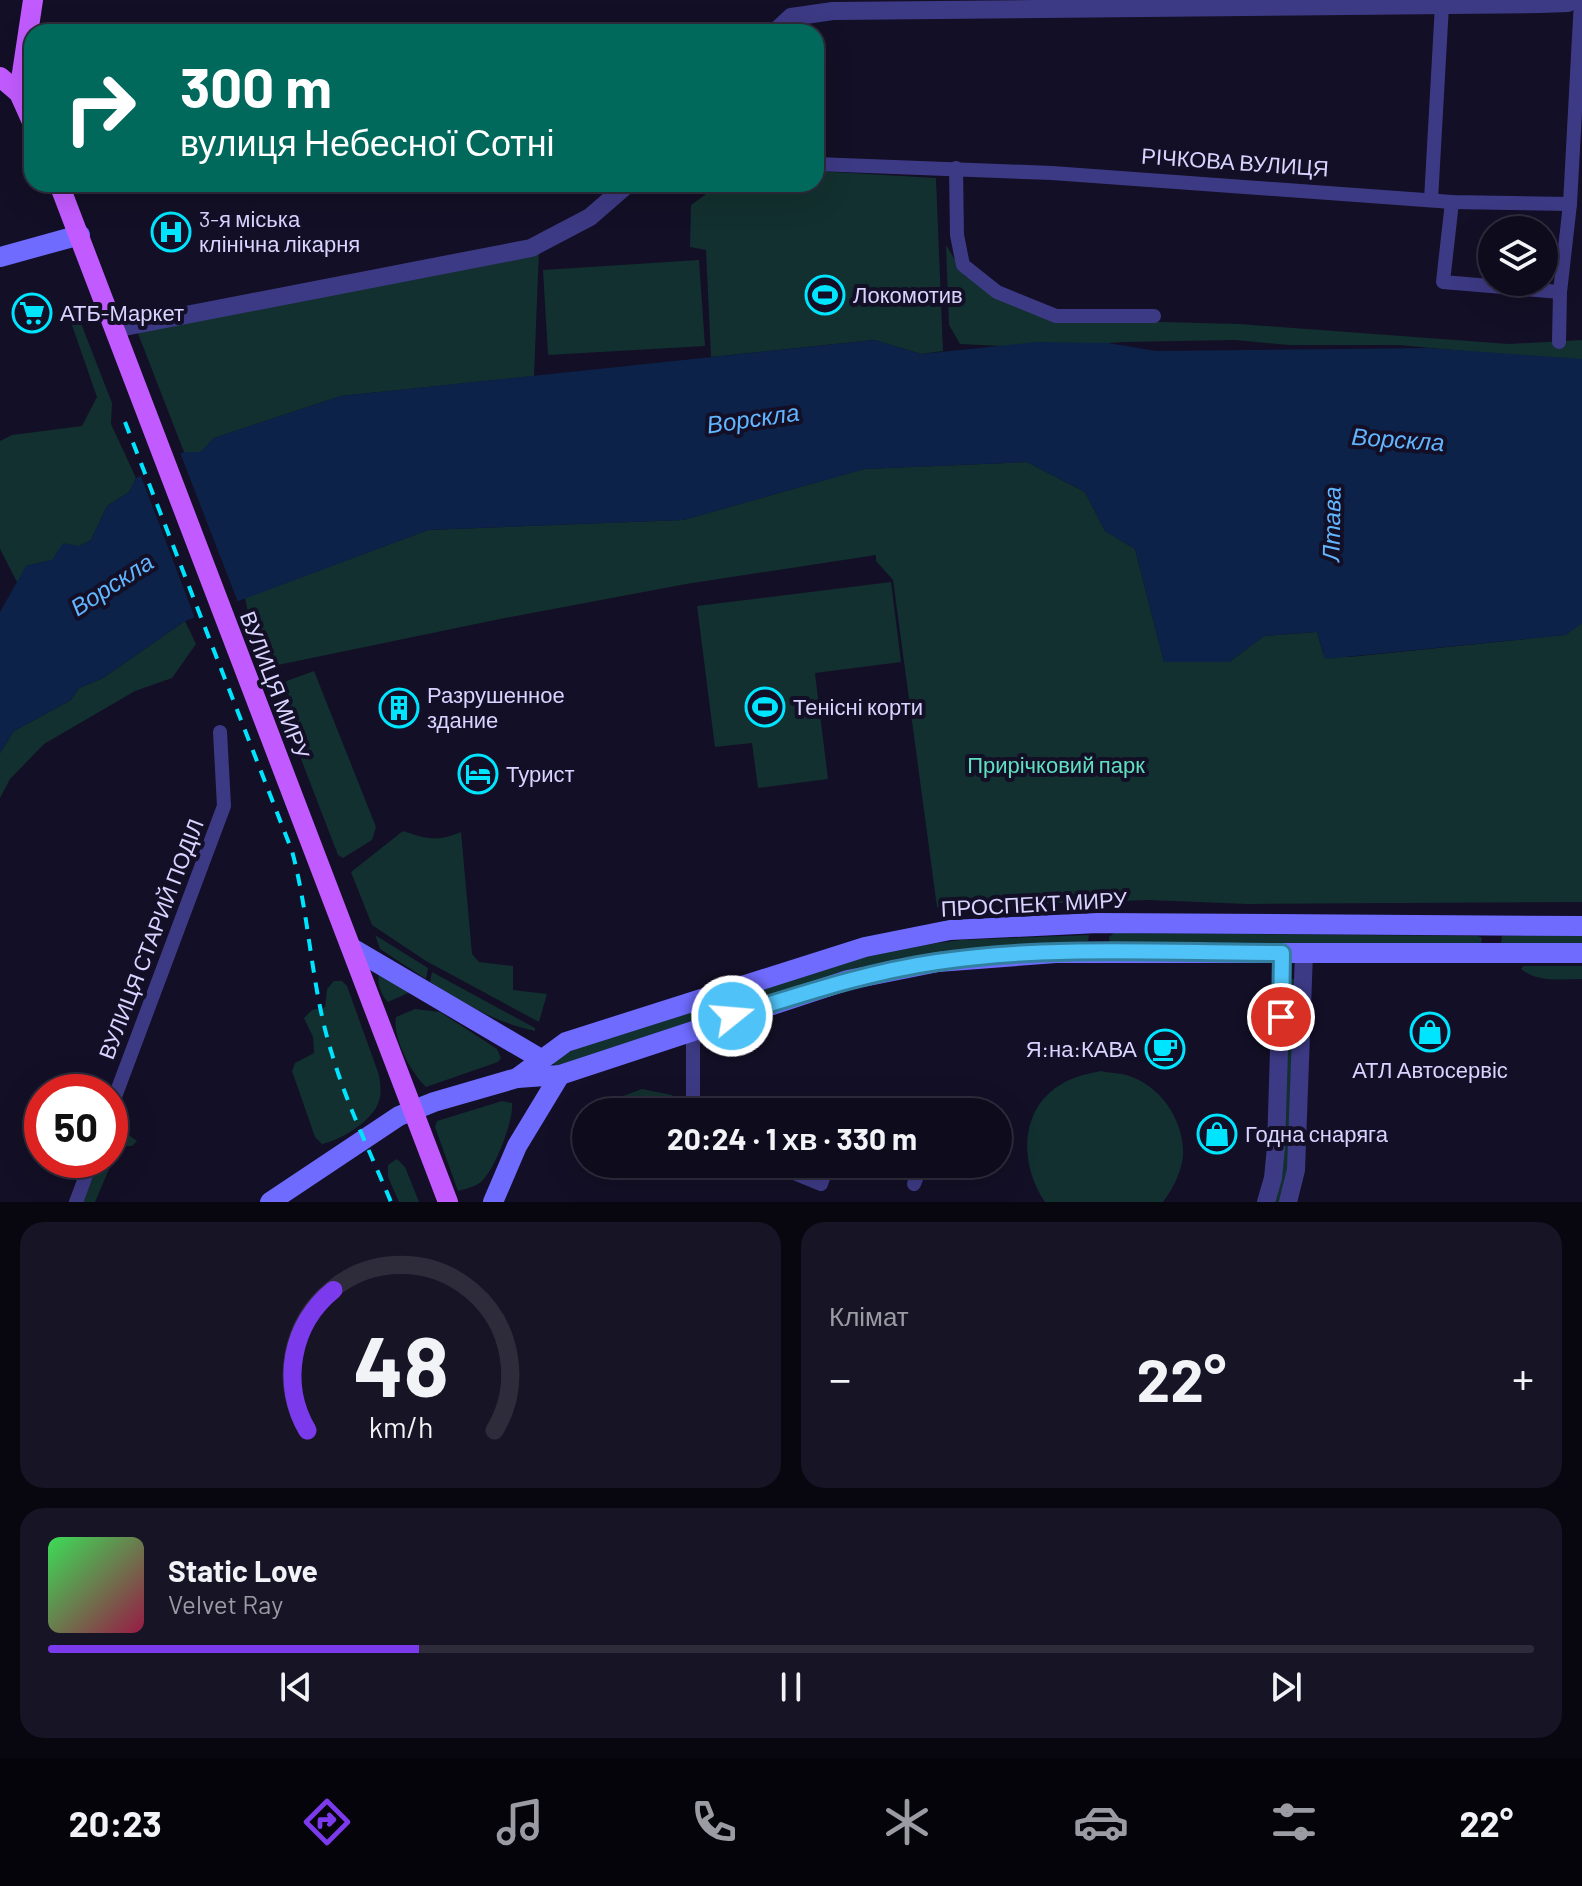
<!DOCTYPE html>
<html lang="uk">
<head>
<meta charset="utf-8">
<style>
	body { margin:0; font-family:Barlow,sans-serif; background:#171425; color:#f1f3f6; height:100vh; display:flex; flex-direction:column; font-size:30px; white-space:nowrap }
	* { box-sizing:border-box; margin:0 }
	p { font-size:26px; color:#9b9ba3 }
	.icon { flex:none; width:44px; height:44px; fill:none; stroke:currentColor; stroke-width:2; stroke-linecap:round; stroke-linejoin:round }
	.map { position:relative; height:1202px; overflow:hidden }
	.drawer { display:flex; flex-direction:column; gap:20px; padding:20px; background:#08060f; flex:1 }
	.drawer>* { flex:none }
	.top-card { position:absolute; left:24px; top:24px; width:800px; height:168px; border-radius:24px; box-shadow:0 8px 32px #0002,0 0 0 2px #2e2b3b; background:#00695c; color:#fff; overflow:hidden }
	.fabs { position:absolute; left:1478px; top:216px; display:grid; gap:16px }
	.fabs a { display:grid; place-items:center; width:80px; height:80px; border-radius:50%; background:#0e0b1c; box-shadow:0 8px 32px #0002,0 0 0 2px #2e2b3b; font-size:40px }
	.speed { position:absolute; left:24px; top:1074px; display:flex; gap:16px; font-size:40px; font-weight:700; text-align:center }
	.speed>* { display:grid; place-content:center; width:104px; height:104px; border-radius:50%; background:#0e0b1c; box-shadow:0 8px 32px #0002,0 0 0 2px #2e2b3b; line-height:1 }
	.speed .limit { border:12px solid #d22; background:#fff; color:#111 }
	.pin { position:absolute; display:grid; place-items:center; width:68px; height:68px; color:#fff; margin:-34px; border:4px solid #fff; border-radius:50%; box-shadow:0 2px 8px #0007 }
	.me { position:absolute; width:88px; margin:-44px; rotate:73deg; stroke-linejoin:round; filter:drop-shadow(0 0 6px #0008) }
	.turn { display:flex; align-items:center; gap:28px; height:168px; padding:0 24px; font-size:36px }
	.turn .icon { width:104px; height:104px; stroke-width:2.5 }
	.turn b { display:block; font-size:56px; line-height:68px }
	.big { font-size:60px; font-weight:700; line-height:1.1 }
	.drawer .card { flex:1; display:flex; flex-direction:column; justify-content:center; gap:12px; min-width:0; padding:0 28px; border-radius:24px; background:#171425 }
	.drawer .dial { align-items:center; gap:0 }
	.dial svg { height:208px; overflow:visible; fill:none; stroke:#2e2b3b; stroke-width:7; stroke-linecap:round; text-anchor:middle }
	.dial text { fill:#f1f3f6; stroke:none }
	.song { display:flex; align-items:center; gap:24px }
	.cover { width:96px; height:96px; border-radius:12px; background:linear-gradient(135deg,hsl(130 70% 55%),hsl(340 70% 35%)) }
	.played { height:8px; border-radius:4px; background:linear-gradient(90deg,#7c3aed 25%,#2e2b3b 25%) }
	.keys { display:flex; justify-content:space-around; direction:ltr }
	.heat { display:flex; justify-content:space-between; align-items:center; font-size:44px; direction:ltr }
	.drawer .tiles { flex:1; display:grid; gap:20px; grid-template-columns:1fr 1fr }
	.card:last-child { grid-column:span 2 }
	.trip { position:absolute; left:572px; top:1098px; width:440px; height:80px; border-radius:40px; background:#0e0b1c; box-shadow:0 8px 32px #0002,0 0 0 2px #2e2b3b; font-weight:700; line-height:80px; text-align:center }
	.dock { display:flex; height:128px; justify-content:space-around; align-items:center; background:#06040b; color:#9b9ba3 }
	.dock .icon { width:56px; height:56px }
	.dock .on { color:#7c3aed }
	.dock b { font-size:36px; color:#f1f3f6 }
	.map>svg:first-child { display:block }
</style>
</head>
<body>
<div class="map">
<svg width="1582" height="1202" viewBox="0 0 1582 1202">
	<rect width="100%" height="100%" fill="#130f26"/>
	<!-- green -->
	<g fill="#12302f">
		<path d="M816,171L936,178L943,351L921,354L874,340L711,357L706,250L690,247L691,205L705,195V184H816Z"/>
		<path d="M946,245L965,276L1046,319L1239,324L1509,344L1582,340V362L1399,345H1289L1235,340L1123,342L1044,348L960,344L949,325Z"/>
		<path d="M539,250L534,376L341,396L214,438L201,452H184L137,331Z"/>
		<path d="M699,260L705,346L548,355L543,270Z"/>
		<path d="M75,308L112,403L111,424L136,478L129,492L107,506L91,540L52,560L26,566L18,584L0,549V441L12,435L82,426L97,397L67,311Z"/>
		<path d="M1027,462L1085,492L1105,531L1135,549L1164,662H1229L1264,636L1317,632L1323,653L1350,657L1564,635L1582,623V902L1247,904L1149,900L937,907L893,580L876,561V555L686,584L500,619L273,666L252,632L245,598L428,530L683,520L864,469Z"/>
		<path d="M891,582L901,662L815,673L828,779L758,788L752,743L715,747L697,606Z"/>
		<path d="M185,621L196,644L172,678L135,691L44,744L10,779L0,798V753L14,731L71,700L79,688L103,678Z"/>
		<path d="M314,671L376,827L372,840L343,858L338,855L273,686Z"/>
		<path d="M403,831C426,839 438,842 461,832L472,954L479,962L513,966V990L547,994L539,1022L426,961L372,925L351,872Z"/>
		<path d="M1114,933L1478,936L1482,938L1481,943L1476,945L1110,943L1109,937Z"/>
		<path d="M375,935L428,968L426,979L380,949Z"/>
		<path d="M1089,935L1088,941L1016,944L899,958L841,972L556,1066L551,1062V1057L843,961L900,948L961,940Z"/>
		<path d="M1582,935V944H1501L1502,936Z"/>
		<path d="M1523,966H1582V979C1562,979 1538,983 1521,969Z"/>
		<path d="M432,972L535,1028V1031C496,1023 464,1003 430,982Z"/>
		<path d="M379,975L409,990L408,993L388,1002C381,996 377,983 379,975Z"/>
		<path d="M1289,978L1297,980L1291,1152L1281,1202H1272Z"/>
		<path d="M334,981H342L347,986L379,1075C380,1083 382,1092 379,1101C373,1121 341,1140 322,1144L315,1137L292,1071L295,1063L314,1053L313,1037L304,1018L312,1010L325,1007L327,989Z"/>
		<path d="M415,1009L440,1012L497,1049L501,1058L498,1062L426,1087C411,1073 392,1037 396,1017Z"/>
		<path d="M1101,1071C1109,1073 1119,1073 1126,1075C1160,1084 1185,1121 1183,1156C1181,1174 1173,1188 1163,1202H1045C1015,1158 1021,1096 1077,1077C1084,1074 1093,1073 1101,1071Z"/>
		<path d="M642,1089L672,1095L669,1112H606L607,1102Z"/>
		<path d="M502,1101L512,1103C514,1120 495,1169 482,1181C476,1187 465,1189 458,1191L435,1127L437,1121Z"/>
		<path d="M126,1133L137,1141L132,1146H119L95,1202H83L100,1160H110V1134Z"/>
		<path d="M397,1159L405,1167L419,1202H399L388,1177V1165Z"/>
	</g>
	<!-- water -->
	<path fill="#0c2248" d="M874,340L921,354L1037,342L1108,343L1156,351L1428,348L1582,359V623L1566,635L1325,659L1317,632L1264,636L1229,662H1164L1135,549L1105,531L1085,492L1027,462L865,469L683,520L428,530L185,621L103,678L79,688L71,700L14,731L0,753V612L26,566L52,560L63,543L80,546L91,540L107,506L129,492L136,478L184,452H201L214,438L341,396Z"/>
	<!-- pier -->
	<path fill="#130f26" d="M179,450L239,605L196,621L139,471Z"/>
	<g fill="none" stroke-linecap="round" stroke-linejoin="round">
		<!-- minor -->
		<g stroke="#3d3a85" stroke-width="14">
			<path d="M816,164L1052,173L1452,202L1570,204"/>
			<path d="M956,168L957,235L963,265L997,292L1056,316H1154"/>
			<path d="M1431,200L1442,5"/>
			<path d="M1452,202L1443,282L1560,292"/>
			<path d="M1559,342L1560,292L1570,204L1581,0"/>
			<path d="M693,1030V1112"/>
			<path d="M110,1110L224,806L220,732"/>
			<path d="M772,1164L821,1184L828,1164"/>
			<path d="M892,1164L918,1174L914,1184"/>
			<path d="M76,1202L92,1160"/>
		</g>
		<!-- tertiary -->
		<g stroke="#3d3a85" stroke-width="18">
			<path d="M775,32L791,17L833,11L1540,4L1568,3L1571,0"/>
			<path d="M114,329L531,248L590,217L628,184"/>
			<path d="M1266,1202L1273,1178L1276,1147L1282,953"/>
			<path d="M1288,1202L1296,1170L1304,953"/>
		</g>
		<!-- secondary -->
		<g stroke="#6f6bff" stroke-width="20">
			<path d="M0,257L80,235"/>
			<path d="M352,948L541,1059"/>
			<path d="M517,1078L566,1042L865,947L950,930L1098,923L1582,926"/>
			<path d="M270,1202L399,1116L434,1102L517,1078L560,1075L848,980L938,962L1056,953H1582"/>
			<path d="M493,1202L517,1146L560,1075"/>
		</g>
		<!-- primary -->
		<g stroke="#c25bff" stroke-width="20">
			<path d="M0,77L19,93L32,122"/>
			<path d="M19,93L33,0"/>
			<path d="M59,184L448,1202"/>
		</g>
		<!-- rail -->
		<path stroke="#00e5ff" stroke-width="4" stroke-dasharray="12 10" stroke-linecap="butt" d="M125,422L292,851C310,918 311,988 332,1054C347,1105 371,1154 391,1202"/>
	</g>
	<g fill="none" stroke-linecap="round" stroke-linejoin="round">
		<defs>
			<path id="route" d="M732,1016C800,995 867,972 937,962C1048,945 1170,953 1282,953L1281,1017"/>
		</defs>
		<!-- route casing -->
		<use href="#route" stroke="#337fa1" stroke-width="20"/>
		<!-- route -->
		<use href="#route" stroke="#4fc3f7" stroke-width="14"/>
	</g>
	<!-- icons -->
	<defs>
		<symbol id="hospital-ring" viewBox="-11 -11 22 22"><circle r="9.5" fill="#130f26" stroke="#00e5ff" stroke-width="1.5"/><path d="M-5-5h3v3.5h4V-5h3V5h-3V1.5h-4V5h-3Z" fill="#00e5ff"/></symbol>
		<symbol id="stadium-ring" viewBox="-11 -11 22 22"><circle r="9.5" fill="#130f26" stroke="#00e5ff" stroke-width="1.5"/><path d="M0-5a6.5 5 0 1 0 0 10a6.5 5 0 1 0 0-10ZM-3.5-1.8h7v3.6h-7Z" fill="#00e5ff"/></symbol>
		<symbol id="supermarket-ring" viewBox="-11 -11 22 22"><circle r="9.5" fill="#130f26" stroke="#00e5ff" stroke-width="1.5"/><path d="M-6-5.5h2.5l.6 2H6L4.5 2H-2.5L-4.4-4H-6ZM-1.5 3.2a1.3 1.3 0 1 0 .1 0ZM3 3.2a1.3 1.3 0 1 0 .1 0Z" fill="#00e5ff"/></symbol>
		<symbol id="building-ring" viewBox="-11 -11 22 22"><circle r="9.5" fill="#130f26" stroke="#00e5ff" stroke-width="1.5"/><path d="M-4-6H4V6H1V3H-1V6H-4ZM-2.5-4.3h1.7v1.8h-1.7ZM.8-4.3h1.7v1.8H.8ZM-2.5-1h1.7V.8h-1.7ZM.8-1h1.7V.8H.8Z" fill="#00e5ff"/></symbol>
		<symbol id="hotel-ring" viewBox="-11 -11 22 22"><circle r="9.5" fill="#130f26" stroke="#00e5ff" stroke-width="1.5"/><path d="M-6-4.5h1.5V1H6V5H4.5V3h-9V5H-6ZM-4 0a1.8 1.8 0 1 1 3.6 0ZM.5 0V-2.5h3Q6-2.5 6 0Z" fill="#00e5ff"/></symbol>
		<symbol id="shop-ring" viewBox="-11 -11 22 22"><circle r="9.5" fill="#130f26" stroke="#00e5ff" stroke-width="1.5"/><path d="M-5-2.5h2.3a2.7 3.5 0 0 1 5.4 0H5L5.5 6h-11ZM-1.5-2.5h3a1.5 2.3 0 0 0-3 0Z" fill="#00e5ff"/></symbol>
		<symbol id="cafe-ring" viewBox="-11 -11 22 22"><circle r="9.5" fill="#130f26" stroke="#00e5ff" stroke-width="1.5"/><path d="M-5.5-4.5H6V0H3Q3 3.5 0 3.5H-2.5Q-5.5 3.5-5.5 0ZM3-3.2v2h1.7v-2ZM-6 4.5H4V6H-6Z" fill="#00e5ff"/></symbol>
	</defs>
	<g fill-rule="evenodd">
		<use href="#hospital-ring" x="149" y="210" width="44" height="44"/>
		<use href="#stadium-ring" x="803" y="273" width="44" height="44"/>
		<use href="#supermarket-ring" x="10" y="291" width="44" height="44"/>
		<use href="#stadium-ring" x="743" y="685" width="44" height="44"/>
		<use href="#building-ring" x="377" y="686" width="44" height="44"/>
		<use href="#hotel-ring" x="456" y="752" width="44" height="44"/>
		<use href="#shop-ring" x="1408" y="1010" width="44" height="44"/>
		<use href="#cafe-ring" x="1143" y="1027" width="44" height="44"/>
		<use href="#shop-ring" x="1195" y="1112" width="44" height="44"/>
	</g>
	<g text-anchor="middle" stroke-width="8" stroke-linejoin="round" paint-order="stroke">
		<!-- street labels -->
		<g font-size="22" fill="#d9d4ff" stroke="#130f26">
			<text transform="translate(1235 162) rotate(4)" y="8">РІЧКОВА ВУЛИЦЯ</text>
			<text transform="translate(275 685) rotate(69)" y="8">ВУЛИЦЯ МИРУ</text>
			<text transform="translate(1034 904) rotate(-3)" y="8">ПРОСПЕКТ МИРУ</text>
			<text transform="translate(151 939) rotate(-69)" y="8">ВУЛИЦЯ СТАРИЙ ПОДІЛ</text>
		</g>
		<!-- poi labels -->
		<g font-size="22" fill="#d9d4ff" stroke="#130f26" text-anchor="start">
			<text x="199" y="227">3-я міська<tspan x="199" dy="25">клінічна лікарня</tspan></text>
			<text x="853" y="303">Локомотив</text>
			<text x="60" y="321">АТБ-Маркет</text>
			<text x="427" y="703">Разрушенное<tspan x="427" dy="25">здание</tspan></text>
			<text x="793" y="715">Тенісні корти</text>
			<text x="506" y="782">Турист</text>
			<text x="1137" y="1057" text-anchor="end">Я:на:КАВА</text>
			<text x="1430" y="1078" text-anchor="middle">АТЛ Автосервіс</text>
			<text x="1245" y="1142">Годна снаряга</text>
		</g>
		<!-- park labels -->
		<g font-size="22" fill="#5fe0c0" stroke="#130f26">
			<text x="1056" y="773">Прирічковий парк</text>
		</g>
		<!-- water labels -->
		<g font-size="24" font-style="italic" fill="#62b6ff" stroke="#130f26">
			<text transform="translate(753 419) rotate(-8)" y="8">Ворскла</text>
			<text transform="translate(1398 440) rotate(4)" y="8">Ворскла</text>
			<text transform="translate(1332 524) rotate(-89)" y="8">Лтава</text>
			<text transform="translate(112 585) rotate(-33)" y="8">Ворскла</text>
		</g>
	</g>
</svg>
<div class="fabs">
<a><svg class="icon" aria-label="layers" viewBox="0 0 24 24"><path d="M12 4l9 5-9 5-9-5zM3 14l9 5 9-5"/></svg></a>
</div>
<div class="speed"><div class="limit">50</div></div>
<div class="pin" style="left:1281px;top:1017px;background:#d93025"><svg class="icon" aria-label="arrive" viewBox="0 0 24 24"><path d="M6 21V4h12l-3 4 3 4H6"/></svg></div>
<svg class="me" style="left:732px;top:1016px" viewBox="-20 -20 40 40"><circle r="17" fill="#4fc3f7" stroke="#fff" stroke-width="3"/><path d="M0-11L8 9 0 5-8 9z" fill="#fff"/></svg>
<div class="trip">20:24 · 1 хв · 330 m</div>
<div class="top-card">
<div class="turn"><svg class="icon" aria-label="right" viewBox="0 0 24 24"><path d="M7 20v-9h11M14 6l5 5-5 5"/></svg><div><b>300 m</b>вулиця Небесної Сотні</div></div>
</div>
</div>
<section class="drawer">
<div class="tiles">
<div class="card dial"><svg viewBox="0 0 100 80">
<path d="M14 69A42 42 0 1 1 86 69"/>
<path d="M14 69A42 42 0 0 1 24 15" stroke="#7c3aed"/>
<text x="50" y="56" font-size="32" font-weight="700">48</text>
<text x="50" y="72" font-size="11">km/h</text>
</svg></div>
<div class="card"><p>Клімат</p>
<div class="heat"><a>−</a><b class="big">22°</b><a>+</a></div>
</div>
<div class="card">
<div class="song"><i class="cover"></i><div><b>Static Love</b><p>Velvet Ray</p></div></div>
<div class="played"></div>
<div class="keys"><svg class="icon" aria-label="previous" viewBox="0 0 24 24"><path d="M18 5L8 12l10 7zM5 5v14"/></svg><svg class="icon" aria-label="pause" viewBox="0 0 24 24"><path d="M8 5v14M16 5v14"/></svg><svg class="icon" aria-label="next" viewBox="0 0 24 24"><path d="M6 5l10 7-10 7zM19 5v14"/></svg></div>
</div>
</div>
</section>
<nav class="dock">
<b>20:23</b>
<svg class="icon on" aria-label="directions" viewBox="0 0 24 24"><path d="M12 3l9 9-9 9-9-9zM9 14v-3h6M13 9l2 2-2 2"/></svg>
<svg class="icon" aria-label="music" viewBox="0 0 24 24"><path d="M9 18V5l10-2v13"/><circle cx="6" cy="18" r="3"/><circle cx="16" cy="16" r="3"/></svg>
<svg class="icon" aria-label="phone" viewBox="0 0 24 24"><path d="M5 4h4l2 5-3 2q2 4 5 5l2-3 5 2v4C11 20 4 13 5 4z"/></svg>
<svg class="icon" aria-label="climate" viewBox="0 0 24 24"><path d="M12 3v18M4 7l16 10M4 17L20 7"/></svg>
<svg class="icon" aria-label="car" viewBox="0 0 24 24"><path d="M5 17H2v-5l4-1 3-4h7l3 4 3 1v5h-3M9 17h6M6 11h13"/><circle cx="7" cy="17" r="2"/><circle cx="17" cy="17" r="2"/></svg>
<svg class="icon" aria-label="filters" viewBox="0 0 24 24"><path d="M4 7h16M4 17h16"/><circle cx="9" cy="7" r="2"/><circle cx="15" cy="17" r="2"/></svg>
<b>22°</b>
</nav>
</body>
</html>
